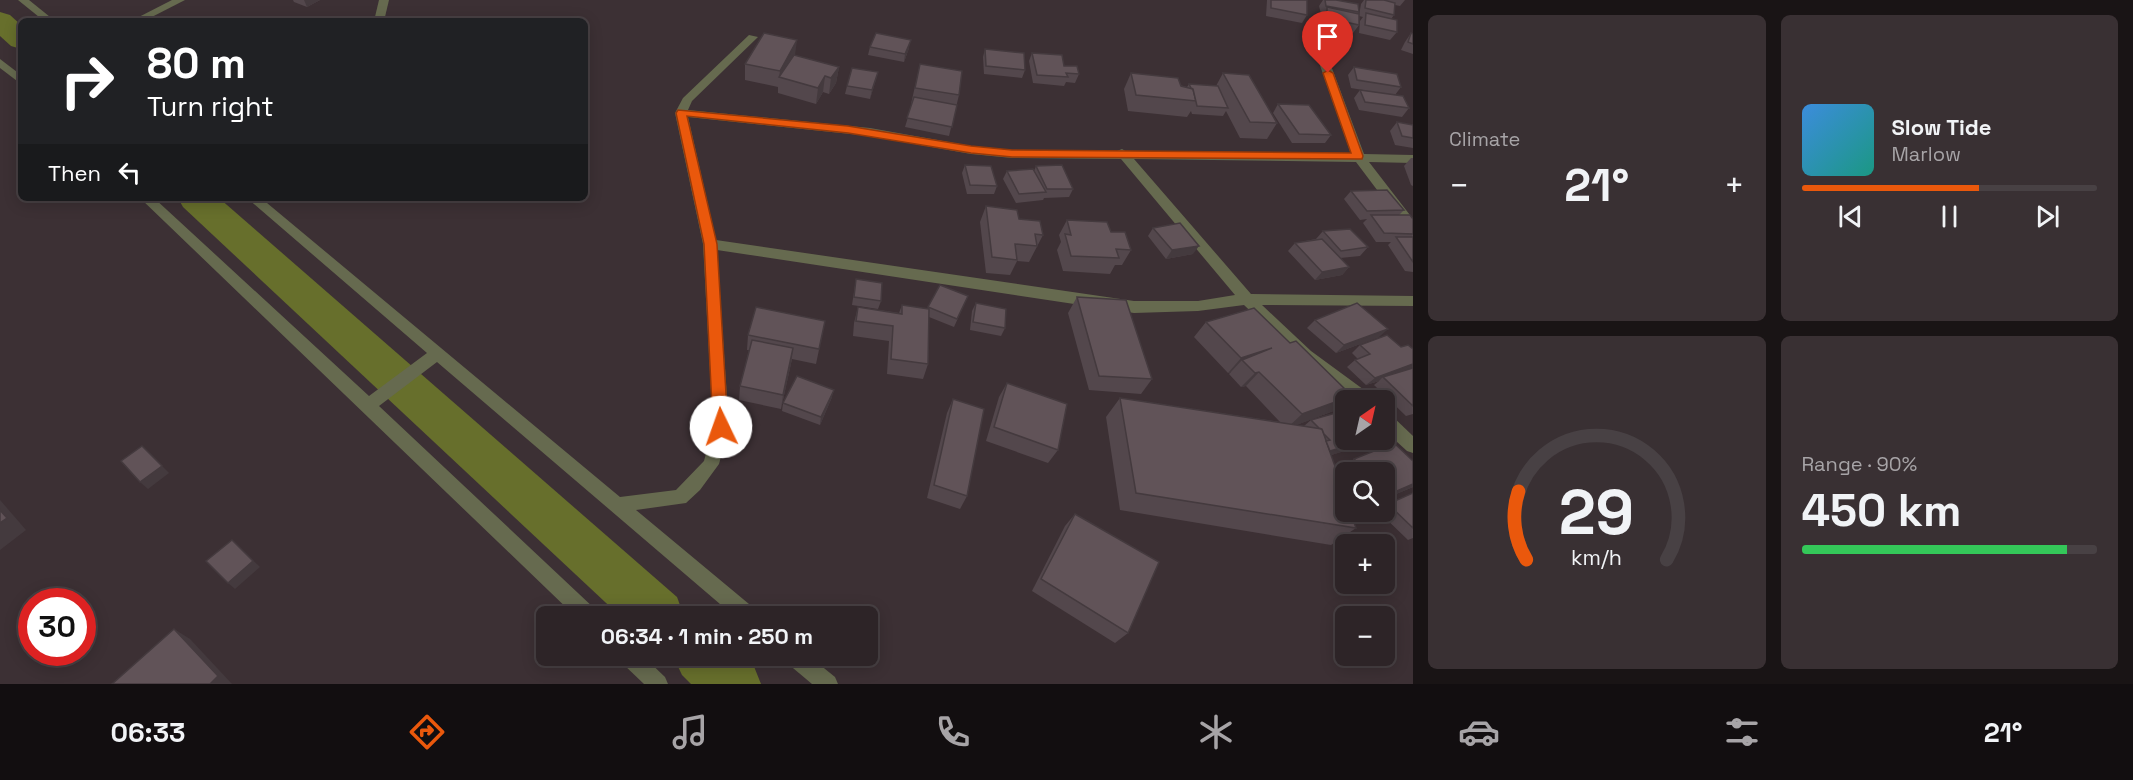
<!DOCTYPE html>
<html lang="en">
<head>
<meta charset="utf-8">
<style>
	body { margin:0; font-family:"Space Grotesk",sans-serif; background:#393033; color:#f1f3f6; height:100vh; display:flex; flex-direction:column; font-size:22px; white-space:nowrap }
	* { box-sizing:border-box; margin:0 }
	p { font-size:20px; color:#a7a4a7 }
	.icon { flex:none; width:33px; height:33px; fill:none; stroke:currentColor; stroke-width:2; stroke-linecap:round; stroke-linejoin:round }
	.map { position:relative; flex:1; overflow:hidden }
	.details { display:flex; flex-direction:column; gap:15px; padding:15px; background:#191415; width:720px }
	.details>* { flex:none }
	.hud { position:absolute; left:18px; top:18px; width:570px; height:183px; border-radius:9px; box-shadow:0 3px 15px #0003,0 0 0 2px #484144; background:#202124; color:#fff; overflow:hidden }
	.needle { width:39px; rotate:34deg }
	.buttons { position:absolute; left:1335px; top:390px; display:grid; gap:12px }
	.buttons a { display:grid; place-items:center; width:60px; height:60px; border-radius:9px; background:#2d2427; box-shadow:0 3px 15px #0003,0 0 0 2px #484144; font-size:30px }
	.speed { position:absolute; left:18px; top:588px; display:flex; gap:12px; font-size:30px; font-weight:700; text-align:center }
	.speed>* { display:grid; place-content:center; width:78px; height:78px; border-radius:50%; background:#2d2427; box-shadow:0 3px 15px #0003,0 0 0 2px #484144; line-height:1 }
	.speed .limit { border:9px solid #d22; background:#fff; color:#111 }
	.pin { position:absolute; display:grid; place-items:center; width:51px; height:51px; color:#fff; margin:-62px -26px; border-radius:50% 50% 50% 0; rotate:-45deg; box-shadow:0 0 6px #0007 }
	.pin .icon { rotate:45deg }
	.me { position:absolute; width:66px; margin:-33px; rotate:357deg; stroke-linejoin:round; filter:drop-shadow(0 0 4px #0008) }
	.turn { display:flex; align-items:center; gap:21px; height:126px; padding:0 30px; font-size:27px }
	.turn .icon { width:78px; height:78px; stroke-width:2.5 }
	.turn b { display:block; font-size:42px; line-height:51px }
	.then { display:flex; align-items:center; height:57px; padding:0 30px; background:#0003; gap:12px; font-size:22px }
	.big { font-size:45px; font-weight:700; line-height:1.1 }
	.details .widget { flex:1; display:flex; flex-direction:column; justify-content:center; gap:9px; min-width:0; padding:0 21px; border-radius:9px; background:#393033 }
	.details .dial { align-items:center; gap:0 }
	.dial svg { height:156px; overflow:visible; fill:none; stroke:#484144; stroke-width:7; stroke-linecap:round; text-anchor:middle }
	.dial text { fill:#f1f3f6; stroke:none }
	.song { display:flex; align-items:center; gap:18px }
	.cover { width:72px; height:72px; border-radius:9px; background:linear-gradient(135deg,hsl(210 70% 55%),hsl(170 70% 35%)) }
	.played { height:6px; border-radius:3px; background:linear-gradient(90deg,#ea580c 60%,#484144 60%) }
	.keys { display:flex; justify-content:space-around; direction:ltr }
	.heat { display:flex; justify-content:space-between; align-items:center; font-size:33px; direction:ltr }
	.charge { height:9px; border-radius:4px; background:linear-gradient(90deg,#34c759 90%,#484144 0) }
	.details .tiles { flex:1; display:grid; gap:15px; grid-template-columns:repeat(2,1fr) }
	.trip { position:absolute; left:536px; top:606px; width:342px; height:60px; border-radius:9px; background:#2d2427; box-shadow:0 3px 15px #0003,0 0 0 2px #484144; font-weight:700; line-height:60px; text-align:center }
	.tabs { display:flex; height:96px; justify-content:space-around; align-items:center; background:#120e10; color:#a7a4a7 }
	.tabs .icon { width:42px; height:42px }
	.tabs .on { color:#ea580c }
	.tabs b { font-size:27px; color:#f1f3f6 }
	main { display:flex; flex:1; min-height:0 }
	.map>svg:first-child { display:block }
</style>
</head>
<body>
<main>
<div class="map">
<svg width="1413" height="684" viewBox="0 0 1413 684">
	<rect width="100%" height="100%" fill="#3c3034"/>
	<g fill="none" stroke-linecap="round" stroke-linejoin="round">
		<!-- canal -->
		<g fill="#676f2c" fill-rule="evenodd">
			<path d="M0,12L10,15L21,25V49L11,46L0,36Z"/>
			<path d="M178,198H219L677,597L684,616H620L183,207Z"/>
			<path d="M673,656H743L753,664L761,684H691L682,675Z"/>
		</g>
		<!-- street -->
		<g fill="#666a4f" fill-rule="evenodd">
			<path d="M18,0H29L55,21H44Z"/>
			<path d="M172,0H185L144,21H131Z"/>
			<path d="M379,0H389L384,21H374Z"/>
			<path d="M1313,28L1318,31L1364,154L1413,155V163L1369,162L1413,219V233L1408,231L1356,162L1134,159L1251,294L1413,296V306L1262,305L1311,351L1371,395L1373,400H1354L1301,359L1244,305L1198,311L1134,313L717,250L729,427L719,464L700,490L686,503L636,510L755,609L757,616H734L437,362L379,406L595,609L598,616H575L140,198H154L369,396L427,353L247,198H261L620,497L676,490L704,461L713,427L703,244L675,113L683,98L749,35L758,37L692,101L688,110L870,128L971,146L1012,150L1117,151L1122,149L1127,152L1351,154L1308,31ZM688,117L870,136L971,154L1012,158L1121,159L1235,295L1198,301H1134L716,240Z"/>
			<path d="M0,59L21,75V84L0,68Z"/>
			<path d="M1384,412L1390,414L1413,436V453L1407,451L1384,430Z"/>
			<path d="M619,656H643L665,677L668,684H644L622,663Z"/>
			<path d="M784,656H809L835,677L838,684H812L787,663Z"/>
		</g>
	</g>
	<!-- wall -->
	<g fill="#53474c">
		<path d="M293,0H320L307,7L294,2Z"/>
		<path d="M1267,0H1307V15L1302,23L1266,16Z"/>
		<path d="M1323,0H1336L1359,12L1358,14L1359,25L1353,33L1322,27V14H1321L1319,6Z"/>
		<path d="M1364,0H1405L1400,6L1395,5L1394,15L1391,19L1397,32L1390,40L1359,33L1360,21L1363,17L1359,16L1361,4Z"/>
		<path d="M1411,33L1413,34V54L1401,50L1405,42Z"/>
		<path d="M870,47L909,48L904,62L868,55Z"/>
		<path d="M985,49L1025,70L1022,78L984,74L983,57Z"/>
		<path d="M1032,53L1064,66L1079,74L1075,83L1066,82L1064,86L1033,83L1029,61Z"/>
		<path d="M795,56L839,67L836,83L829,94L823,92L816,104L778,93V87L745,80V64Z"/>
		<path d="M920,64L959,95L949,136L905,127L912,104H911Z"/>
		<path d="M1354,67L1401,87L1395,95L1409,108L1402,117L1359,110L1354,98L1360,90L1369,91L1351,88L1348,75Z"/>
		<path d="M878,72L870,99L845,94L847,86Z"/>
		<path d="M1131,73L1187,87L1189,84L1216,86L1223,73L1277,123L1267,139L1240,138L1226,111L1223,116L1192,114L1191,111L1187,117L1128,111L1124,89Z"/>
		<path d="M1278,104L1331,135L1325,143H1292L1273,113Z"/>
		<path d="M1397,122L1413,125V148L1395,145L1390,131Z"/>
		<path d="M1411,158H1413V186L1411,185L1404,166Z"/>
		<path d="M965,165L997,186L994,194H967L962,173Z"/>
		<path d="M1036,166L1073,189L1069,197L1044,198L1043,200L1016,203L1003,179L1007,171H1034Z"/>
		<path d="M1351,191L1404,210L1399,215L1413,219V272L1405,271L1388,245L1391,242H1376L1363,223L1367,219L1360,220L1344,199Z"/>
		<path d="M986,206L1019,219L1043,235L1029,262L1017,261L1010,275L986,273L980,222Z"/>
		<path d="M1067,220L1111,232L1131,250L1122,265H1115L1110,274L1063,271L1057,250L1061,242L1059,235Z"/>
		<path d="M1153,228L1193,254L1166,259L1148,236Z"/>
		<path d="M1323,231L1368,247L1360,256L1340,258L1349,267L1342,275L1315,280L1288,251L1295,243L1316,239Z"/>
		<path d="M856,279L881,301L878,309L852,305Z"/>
		<path d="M940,285L968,296L954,327L929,317L928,364L923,379L887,374L889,341L853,336L854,323L858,307L899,313L902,305L927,309Z"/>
		<path d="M1077,297L1152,379L1141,394L1089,390L1068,313Z"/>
		<path d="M976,303L1005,328L1001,336L970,330L972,311Z"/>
		<path d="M1315,320L1379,337L1336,353L1307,328Z"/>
		<path d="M825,321L816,364L792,359L781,409L739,400L740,386L749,350H747L748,335Z"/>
		<path d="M1206,322L1347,400L1336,410L1296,425L1304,426L1311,420L1346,440H1375L1371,443L1331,455L1356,528L1331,545L1120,510L1106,417L1120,398L1280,422L1246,386L1241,387L1229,374L1231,372L1228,373L1194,337Z"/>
		<path d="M1360,345L1413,368V414L1406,416L1374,385L1379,381L1366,385L1347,367L1355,360L1358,359L1352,353Z"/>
		<path d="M1007,383L1058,450L1048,463L986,441L999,397Z"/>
		<path d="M832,397L820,425L782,411L783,403Z"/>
		<path d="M953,399L967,496L960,509L927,498L947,413Z"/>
		<path d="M1394,443L1413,461V487L1384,499V472H1351L1345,466L1354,459Z"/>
		<path d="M1413,493V538L1408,540L1379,512H1384V506L1388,504Z"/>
		<path d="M1075,514L1128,633L1115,643L1032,591L1065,526Z"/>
	</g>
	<!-- shaded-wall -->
	<g fill="#443a3e">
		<path d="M304,0H320L307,7Z"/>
		<path d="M797,40L795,55L783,78L779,77L780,71Z"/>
		<path d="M911,40L909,48L904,62L905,54Z"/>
		<path d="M839,67L836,83L829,94L831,78Z"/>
		<path d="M878,72L876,80L870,99L872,90Z"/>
		<path d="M825,76L823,92L816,104L818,88Z"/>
		<path d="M1199,246L1193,254L1166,259L1172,250Z"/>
		<path d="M1349,267L1342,275L1315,280L1322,272Z"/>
		<path d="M1388,329L1379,337L1336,353L1344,345Z"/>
		<path d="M793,348L791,363L781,409L783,395Z"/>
		<path d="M1272,348L1242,360L1231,372L1228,373L1241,358Z"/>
		<path d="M1413,364V368L1383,377L1379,381L1366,385L1375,378Z"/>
		<path d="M1259,372L1246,386L1241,387L1255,373Z"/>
		<path d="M834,390L832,397L820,425L821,417Z"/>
		<path d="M1352,396L1347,400H1346V402L1336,410L1286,429L1302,414Z"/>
		<path d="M1367,440H1375L1371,443L1318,459L1326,452Z"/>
		<path d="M142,446L169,473L148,489L140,482Z"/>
		<path d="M1413,484V487L1384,499V498L1390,494Z"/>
		<path d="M0,500L26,530L0,550Z"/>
		<path d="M232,540L260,567L235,589L228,583Z"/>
		<path d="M174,629L190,639L232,684H210Z"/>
	</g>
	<!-- building -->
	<g fill="#615358" stroke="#443a3e" stroke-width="1.5">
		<path d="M1271,0H1307V15L1271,8Z"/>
		<path d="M1325,0H1336L1358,4L1359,12L1326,6Z"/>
		<path d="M1366,0H1384L1395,3L1394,15L1365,8Z"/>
		<path d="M1327,7L1359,14V25L1327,18Z"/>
		<path d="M1366,13L1397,20V32L1365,25Z"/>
		<path d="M764,33L797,40L780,71L745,64Z"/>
		<path d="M876,33L911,40L905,54L870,47Z"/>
		<path d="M1411,33L1413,34V44L1408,42Z"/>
		<path d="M985,49L1024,53L1025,70L986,66Z"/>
		<path d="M1032,53L1062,55L1064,66H1077L1079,74L1066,73L1068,77L1037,75Z"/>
		<path d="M794,55L839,67L831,78L825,76L818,88L779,77Z"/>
		<path d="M920,64L962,71L959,95L915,88Z"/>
		<path d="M1354,67L1397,74L1401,87L1357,80Z"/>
		<path d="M852,68L878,72L872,90L847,86Z"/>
		<path d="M1131,73L1178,78L1181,86L1193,89L1196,101L1136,95Z"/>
		<path d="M1223,73L1249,75L1277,123L1250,122Z"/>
		<path d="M1189,84L1218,86L1228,108L1197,106L1193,89L1191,88Z"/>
		<path d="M1360,90L1403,96L1409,108L1365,102Z"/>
		<path d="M914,97L957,105L952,127L907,118Z"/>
		<path d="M1278,104L1309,105L1331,135L1299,134Z"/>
		<path d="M1397,122L1413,125V138L1402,136Z"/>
		<path d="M965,165L991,166L997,186L970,185Z"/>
		<path d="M1062,165L1073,189H1047L1036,166Z"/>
		<path d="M1033,169L1046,192L1019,194L1007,171Z"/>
		<path d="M1387,190L1404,210L1367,211L1351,191Z"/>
		<path d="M986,206L1017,210L1019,219L1040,221L1043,235L1035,234L1037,246L1015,244L1017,260L992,257Z"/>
		<path d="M1371,215H1410L1413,219V234L1384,233Z"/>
		<path d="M1067,220L1107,222L1111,232H1125L1131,250L1116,249L1119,258L1071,256L1065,234L1071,235Z"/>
		<path d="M1180,223L1199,246L1172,250L1153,228Z"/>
		<path d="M1350,229L1368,247L1341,251L1323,231Z"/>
		<path d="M1396,237H1413V262Z"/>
		<path d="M1322,239L1349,267L1322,272L1295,243Z"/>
		<path d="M856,279L882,283L881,301L854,297Z"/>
		<path d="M940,285L968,296L957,319L928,307Z"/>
		<path d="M1077,297L1126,300L1152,379L1099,376Z"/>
		<path d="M976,303L1006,309L1005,328L973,322Z"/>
		<path d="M1357,303L1388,329L1344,345L1315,320Z"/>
		<path d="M902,305L929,309L928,364L891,359L893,326L856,321L858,307L902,314Z"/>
		<path d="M756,307L825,321L819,349L748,335Z"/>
		<path d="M1254,308L1290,343L1296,341L1352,396L1302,414L1259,372L1255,373L1242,360L1272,348L1241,358L1206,322Z"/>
		<path d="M1387,335L1401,347L1408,345L1413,349V364L1375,378L1355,360L1370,354L1360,345Z"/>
		<path d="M752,340L793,348L783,395L740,386Z"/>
		<path d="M1413,368V406L1383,377Z"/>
		<path d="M797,376L834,390L821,417L783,403Z"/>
		<path d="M1007,383L1067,404L1058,450L994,427Z"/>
		<path d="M1120,398L1322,429L1346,498V512H1350L1356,528L1136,493Z"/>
		<path d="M953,399L984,409L967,496L934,485Z"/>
		<path d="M1346,410V440H1367L1330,451L1326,441L1330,440L1324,434L1322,429L1319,428L1311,420Z"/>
		<path d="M1394,443L1413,461V484L1390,494L1384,489V472H1368L1354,459Z"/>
		<path d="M142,446L162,466L140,482L121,461Z"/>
		<path d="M1413,493V528L1388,504Z"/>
		<path d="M0,510L7,518L0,523Z"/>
		<path d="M1075,514L1159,562L1128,633L1041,579Z"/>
		<path d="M232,540L253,561L228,583L206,561Z"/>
		<path d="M174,629L218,676L210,684H112Z"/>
	</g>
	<!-- route -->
	<path fill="#ea580c" stroke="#983908" stroke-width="1.5" d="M1328,70L1333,73L1363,156L1362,159L1012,157L971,153L848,133L687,116L717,244L728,427L726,432L721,433L715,432L713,427L704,244L676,113L678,110L848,126L971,146L1012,150L1351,153L1323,73Z"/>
</svg>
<div class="buttons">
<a><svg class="needle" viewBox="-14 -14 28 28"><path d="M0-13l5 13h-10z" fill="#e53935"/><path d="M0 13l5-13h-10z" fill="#a7a4a7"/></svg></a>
<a><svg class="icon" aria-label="search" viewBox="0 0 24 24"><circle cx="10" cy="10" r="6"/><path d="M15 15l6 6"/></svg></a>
<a>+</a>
<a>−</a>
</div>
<div class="speed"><div class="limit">30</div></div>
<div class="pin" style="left:1328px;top:73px;background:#d93025"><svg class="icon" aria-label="arrive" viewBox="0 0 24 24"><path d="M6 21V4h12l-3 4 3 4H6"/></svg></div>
<svg class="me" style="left:721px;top:427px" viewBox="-20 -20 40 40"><circle r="19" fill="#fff"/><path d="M0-13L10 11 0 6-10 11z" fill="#ea580c"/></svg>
<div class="trip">06:34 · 1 min · 250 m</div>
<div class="hud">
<div class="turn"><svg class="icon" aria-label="right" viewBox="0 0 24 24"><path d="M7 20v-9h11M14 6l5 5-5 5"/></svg><div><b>80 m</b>Turn right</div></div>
<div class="then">Then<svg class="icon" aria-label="left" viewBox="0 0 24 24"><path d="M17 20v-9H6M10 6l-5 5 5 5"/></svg></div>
</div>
</div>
<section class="details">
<div class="tiles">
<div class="widget"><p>Climate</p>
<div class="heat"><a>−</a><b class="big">21°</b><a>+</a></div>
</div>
<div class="widget">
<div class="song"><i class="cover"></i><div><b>Slow Tide</b><p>Marlow</p></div></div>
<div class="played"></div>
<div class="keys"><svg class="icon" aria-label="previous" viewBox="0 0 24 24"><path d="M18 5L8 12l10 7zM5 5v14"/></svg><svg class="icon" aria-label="pause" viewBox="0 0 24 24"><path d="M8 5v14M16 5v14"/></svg><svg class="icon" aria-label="next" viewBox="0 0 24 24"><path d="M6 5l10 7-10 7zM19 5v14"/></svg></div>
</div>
<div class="widget dial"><svg viewBox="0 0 100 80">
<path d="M14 69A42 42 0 1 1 86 69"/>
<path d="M14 69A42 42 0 0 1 10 34" stroke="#ea580c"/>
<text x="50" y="56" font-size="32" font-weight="700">29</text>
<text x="50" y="72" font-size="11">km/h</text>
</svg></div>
<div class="widget"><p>Range · 90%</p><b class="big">450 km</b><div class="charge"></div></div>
</div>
</section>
</main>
<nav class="tabs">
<b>06:33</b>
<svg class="icon on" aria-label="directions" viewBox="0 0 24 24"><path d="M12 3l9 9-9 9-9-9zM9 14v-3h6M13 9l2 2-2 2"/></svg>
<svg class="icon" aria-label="music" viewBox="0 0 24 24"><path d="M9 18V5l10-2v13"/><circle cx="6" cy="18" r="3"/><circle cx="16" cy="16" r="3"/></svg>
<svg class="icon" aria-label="phone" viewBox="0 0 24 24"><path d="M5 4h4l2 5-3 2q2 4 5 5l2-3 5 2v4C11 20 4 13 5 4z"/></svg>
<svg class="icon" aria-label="climate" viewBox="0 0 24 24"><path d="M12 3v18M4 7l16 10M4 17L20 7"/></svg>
<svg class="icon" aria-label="car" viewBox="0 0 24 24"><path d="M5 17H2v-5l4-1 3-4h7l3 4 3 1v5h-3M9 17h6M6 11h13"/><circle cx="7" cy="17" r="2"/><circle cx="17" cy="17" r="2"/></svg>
<svg class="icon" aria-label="filters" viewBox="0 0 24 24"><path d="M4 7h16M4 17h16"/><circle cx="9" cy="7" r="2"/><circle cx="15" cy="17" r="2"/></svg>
<b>21°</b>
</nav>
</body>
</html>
